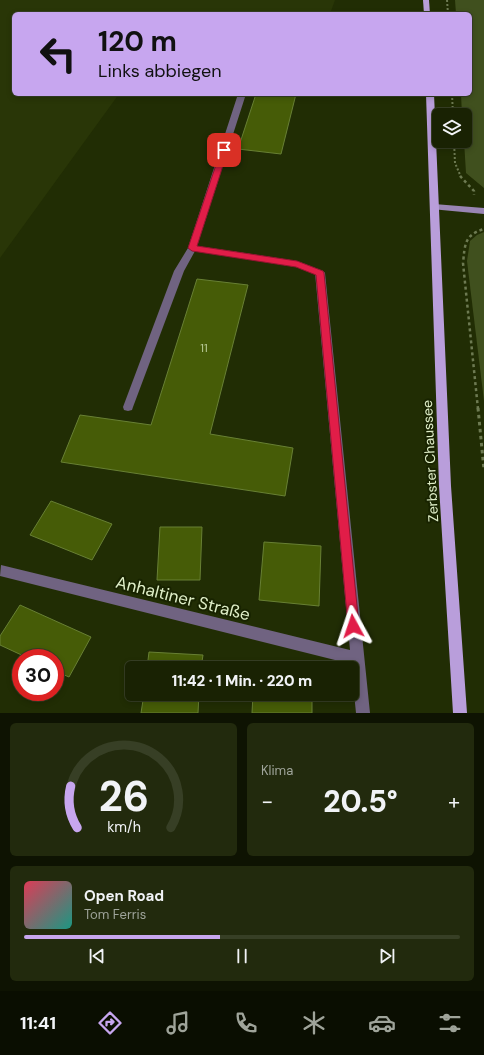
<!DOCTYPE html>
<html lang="de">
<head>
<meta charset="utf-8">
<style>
	body { margin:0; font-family:"DM Sans",sans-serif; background:#222a0d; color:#f1f3f6; height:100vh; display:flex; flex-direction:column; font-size:15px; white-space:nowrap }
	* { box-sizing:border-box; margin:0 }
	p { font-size:13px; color:#9fa49a }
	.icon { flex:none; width:22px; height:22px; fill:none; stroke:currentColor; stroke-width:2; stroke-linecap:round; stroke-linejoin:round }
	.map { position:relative; height:713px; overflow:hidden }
	.sheet { display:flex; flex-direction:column; gap:10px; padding:10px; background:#0e1302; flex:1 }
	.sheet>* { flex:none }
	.guide { position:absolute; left:12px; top:12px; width:460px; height:84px; border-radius:6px; box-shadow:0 2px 6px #0003,0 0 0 1px #373f25; background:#c7a6ef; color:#111; overflow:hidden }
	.fabs { position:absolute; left:432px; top:108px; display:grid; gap:8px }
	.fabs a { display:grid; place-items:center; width:40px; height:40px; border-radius:6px; background:#192203; box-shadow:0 2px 6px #0003,0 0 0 1px #373f25; font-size:20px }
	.speed { position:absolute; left:12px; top:649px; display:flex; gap:8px; font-size:20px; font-weight:700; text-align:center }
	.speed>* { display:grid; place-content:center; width:52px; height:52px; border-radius:50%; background:#192203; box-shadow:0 2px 6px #0003,0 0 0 1px #373f25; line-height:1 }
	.speed .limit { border:6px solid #d22; background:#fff; color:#111 }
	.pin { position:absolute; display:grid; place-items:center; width:34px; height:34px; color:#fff; margin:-17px; border-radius:8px; box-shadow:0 2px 6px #0006 }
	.me { position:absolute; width:44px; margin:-22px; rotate:355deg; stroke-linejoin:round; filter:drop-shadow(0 0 3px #0008) }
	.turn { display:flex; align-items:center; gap:14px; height:84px; padding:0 20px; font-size:18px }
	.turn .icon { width:52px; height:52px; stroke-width:2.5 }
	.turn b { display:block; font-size:28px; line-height:34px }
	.big { font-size:30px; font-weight:800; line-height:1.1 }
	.sheet .widget { flex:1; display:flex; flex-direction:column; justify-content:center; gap:6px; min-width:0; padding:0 14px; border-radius:6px; background:#222a0d }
	.sheet .dial { align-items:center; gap:0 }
	.dial svg { height:104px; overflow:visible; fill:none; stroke:#373f25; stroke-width:7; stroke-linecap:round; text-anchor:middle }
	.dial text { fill:#f1f3f6; stroke:none }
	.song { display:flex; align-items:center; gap:12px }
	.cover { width:48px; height:48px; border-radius:6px; background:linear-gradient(135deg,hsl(350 70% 55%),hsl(170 70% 35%)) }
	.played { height:4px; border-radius:2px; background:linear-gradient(90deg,#c7a6ef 45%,#373f25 45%) }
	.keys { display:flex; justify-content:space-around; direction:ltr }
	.heat { display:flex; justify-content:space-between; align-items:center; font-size:22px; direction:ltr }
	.sheet .tiles { flex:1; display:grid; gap:10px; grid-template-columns:1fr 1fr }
	.widget:last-child { grid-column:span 2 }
	.trip { position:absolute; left:125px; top:661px; width:234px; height:40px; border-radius:6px; background:#192203; box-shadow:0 2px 6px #0003,0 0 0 1px #373f25; font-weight:800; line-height:40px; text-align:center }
	.tabs { display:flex; height:64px; justify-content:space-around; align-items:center; background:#0a0e01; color:#9fa49a }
	.tabs .icon { width:28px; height:28px }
	.tabs .current { color:#c7a6ef }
	.tabs b { font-size:18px; color:#f1f3f6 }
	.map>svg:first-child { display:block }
</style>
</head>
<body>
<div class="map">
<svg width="484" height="713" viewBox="0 0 484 713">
	<rect width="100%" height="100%" fill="#212d04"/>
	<!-- built -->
	<path fill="#293607" d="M0,0H335L330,14H14V94H119L0,258Z"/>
	<!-- green -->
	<g fill="#40501e">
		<path d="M455,0H484V188L466,173L464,141L465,115H462L461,94H470V14H456Z"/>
		<path d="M484,232V401L467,261L470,241L477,235Z"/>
	</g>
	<!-- building -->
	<g fill="#465c07" stroke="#688034">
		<path d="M256,94H296L281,154L238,149Z"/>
		<path d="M197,279L248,285L210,434L293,448L285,496L61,462L80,415L151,425Z"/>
		<path d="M51,501L112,524L92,560L30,535Z"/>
		<path d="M160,527H202L200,580H157Z"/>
		<path d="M264,542L321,546L319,606L259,600Z"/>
		<path d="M20,605L91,637L69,677L55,671V658H28L0,645V636Z"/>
		<path d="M149,652L203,655L201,668H147Z"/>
		<path d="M144,694H199L198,713H141Z"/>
		<path d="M253,694H312V713H252Z"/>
	</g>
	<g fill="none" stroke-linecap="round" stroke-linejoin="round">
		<!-- path-far2 -->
		<g stroke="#6d7a52" stroke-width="2" stroke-dasharray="2 2" stroke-linecap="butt">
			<path d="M447,0L448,14"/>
			<path d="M452,94L453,115"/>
			<path d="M454,141L455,163L461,177"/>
		</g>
		<!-- path-far1 -->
		<g stroke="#6d7a52" stroke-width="2.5" stroke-dasharray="3 3" stroke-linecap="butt">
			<path d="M460,176L474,191V195"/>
			<path d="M478,409L463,263C465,245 464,235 484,229"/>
		</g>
		<!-- path -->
		<path stroke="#6d7a52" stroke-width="3" stroke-dasharray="3.5 3.5" stroke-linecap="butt" d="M478,408L484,470"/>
		<!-- lane -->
		<path fill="#706381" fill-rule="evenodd" d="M238,94H246L197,246L297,261L323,271L325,273L320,276L296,267L195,251L184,271L133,407L132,410L128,411L124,410L123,407L174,271L188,248Z"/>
		<!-- street -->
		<path fill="#706381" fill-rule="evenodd" d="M320,270L325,273L370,713H356L351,664L0,576L1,565L350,650L315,273Z"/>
		<!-- secondary -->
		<path fill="#9985b4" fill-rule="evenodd" d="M434,204L484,208V214L431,209L430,207Z"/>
		<!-- primary -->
		<g fill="#b99edb" fill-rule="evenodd">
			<path d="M423,0H429L430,14H424Z"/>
			<path d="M426,94H434L451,486L467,713H453L439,486Z"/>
		</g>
	</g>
	<!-- route -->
	<path fill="#e11d48" stroke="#92132f" d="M224,148L228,150L197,246L297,261L323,271L324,273L359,626L358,630L353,632L349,630L348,626L316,275L296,267L192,251L188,248L221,150Z"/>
	<g text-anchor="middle" stroke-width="4" stroke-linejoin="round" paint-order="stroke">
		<!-- number labels -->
		<g font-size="12" fill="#b9ca97">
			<text x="204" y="352">11</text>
		</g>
		<!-- street labels -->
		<g font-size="14" fill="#dfeec7" stroke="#182300">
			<text transform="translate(430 461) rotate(-93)" y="5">Zerbster Chaussee</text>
		</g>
		<!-- near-street labels -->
		<g font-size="17" fill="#dfeec7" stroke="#182300">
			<text transform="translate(183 598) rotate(14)" y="6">Anhaltiner Straße</text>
		</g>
	</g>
</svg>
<div class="fabs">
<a><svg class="icon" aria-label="layers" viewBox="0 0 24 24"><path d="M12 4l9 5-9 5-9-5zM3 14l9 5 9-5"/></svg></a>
</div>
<div class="speed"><div class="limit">30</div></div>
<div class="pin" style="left:224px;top:150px;background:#d93025"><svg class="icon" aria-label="arrive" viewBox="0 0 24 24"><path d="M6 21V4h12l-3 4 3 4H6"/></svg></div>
<svg class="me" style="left:353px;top:626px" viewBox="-20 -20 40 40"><path d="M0-17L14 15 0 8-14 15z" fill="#e11d48" stroke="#fff" stroke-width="4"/></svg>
<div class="trip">11:42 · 1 Min. · 220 m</div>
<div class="guide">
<div class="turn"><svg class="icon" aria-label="left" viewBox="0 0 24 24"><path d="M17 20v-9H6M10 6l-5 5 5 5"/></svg><div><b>120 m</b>Links abbiegen</div></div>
</div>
</div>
<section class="sheet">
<div class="tiles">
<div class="widget dial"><svg viewBox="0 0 100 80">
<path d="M14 69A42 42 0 1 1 86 69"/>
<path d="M14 69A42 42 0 0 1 9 37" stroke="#c7a6ef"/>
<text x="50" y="56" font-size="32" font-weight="700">26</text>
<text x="50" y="72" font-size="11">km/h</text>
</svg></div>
<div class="widget"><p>Klima</p>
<div class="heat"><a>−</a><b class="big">20.5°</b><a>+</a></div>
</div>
<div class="widget">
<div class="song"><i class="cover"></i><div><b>Open Road</b><p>Tom Ferris</p></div></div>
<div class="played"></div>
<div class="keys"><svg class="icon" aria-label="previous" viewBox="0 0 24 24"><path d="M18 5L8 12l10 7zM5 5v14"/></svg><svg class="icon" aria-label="pause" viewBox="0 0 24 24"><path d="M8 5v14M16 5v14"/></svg><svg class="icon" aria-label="next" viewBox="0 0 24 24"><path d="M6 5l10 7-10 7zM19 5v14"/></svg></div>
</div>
</div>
</section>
<nav class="tabs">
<b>11:41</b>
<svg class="icon current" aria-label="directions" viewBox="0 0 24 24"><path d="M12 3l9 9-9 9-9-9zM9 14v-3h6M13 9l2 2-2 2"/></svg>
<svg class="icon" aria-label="music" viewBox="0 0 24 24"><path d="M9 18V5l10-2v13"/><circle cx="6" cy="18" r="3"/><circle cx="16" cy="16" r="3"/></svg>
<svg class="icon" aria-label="phone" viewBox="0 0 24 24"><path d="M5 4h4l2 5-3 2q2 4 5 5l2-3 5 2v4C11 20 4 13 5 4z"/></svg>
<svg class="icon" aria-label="climate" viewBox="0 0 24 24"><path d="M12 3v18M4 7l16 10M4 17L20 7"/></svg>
<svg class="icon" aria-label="car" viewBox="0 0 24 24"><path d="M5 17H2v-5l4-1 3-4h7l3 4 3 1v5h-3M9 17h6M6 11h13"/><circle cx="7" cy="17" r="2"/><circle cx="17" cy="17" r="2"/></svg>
<svg class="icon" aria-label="filters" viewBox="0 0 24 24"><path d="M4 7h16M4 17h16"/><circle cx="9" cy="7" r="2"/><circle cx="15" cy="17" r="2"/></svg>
</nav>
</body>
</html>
